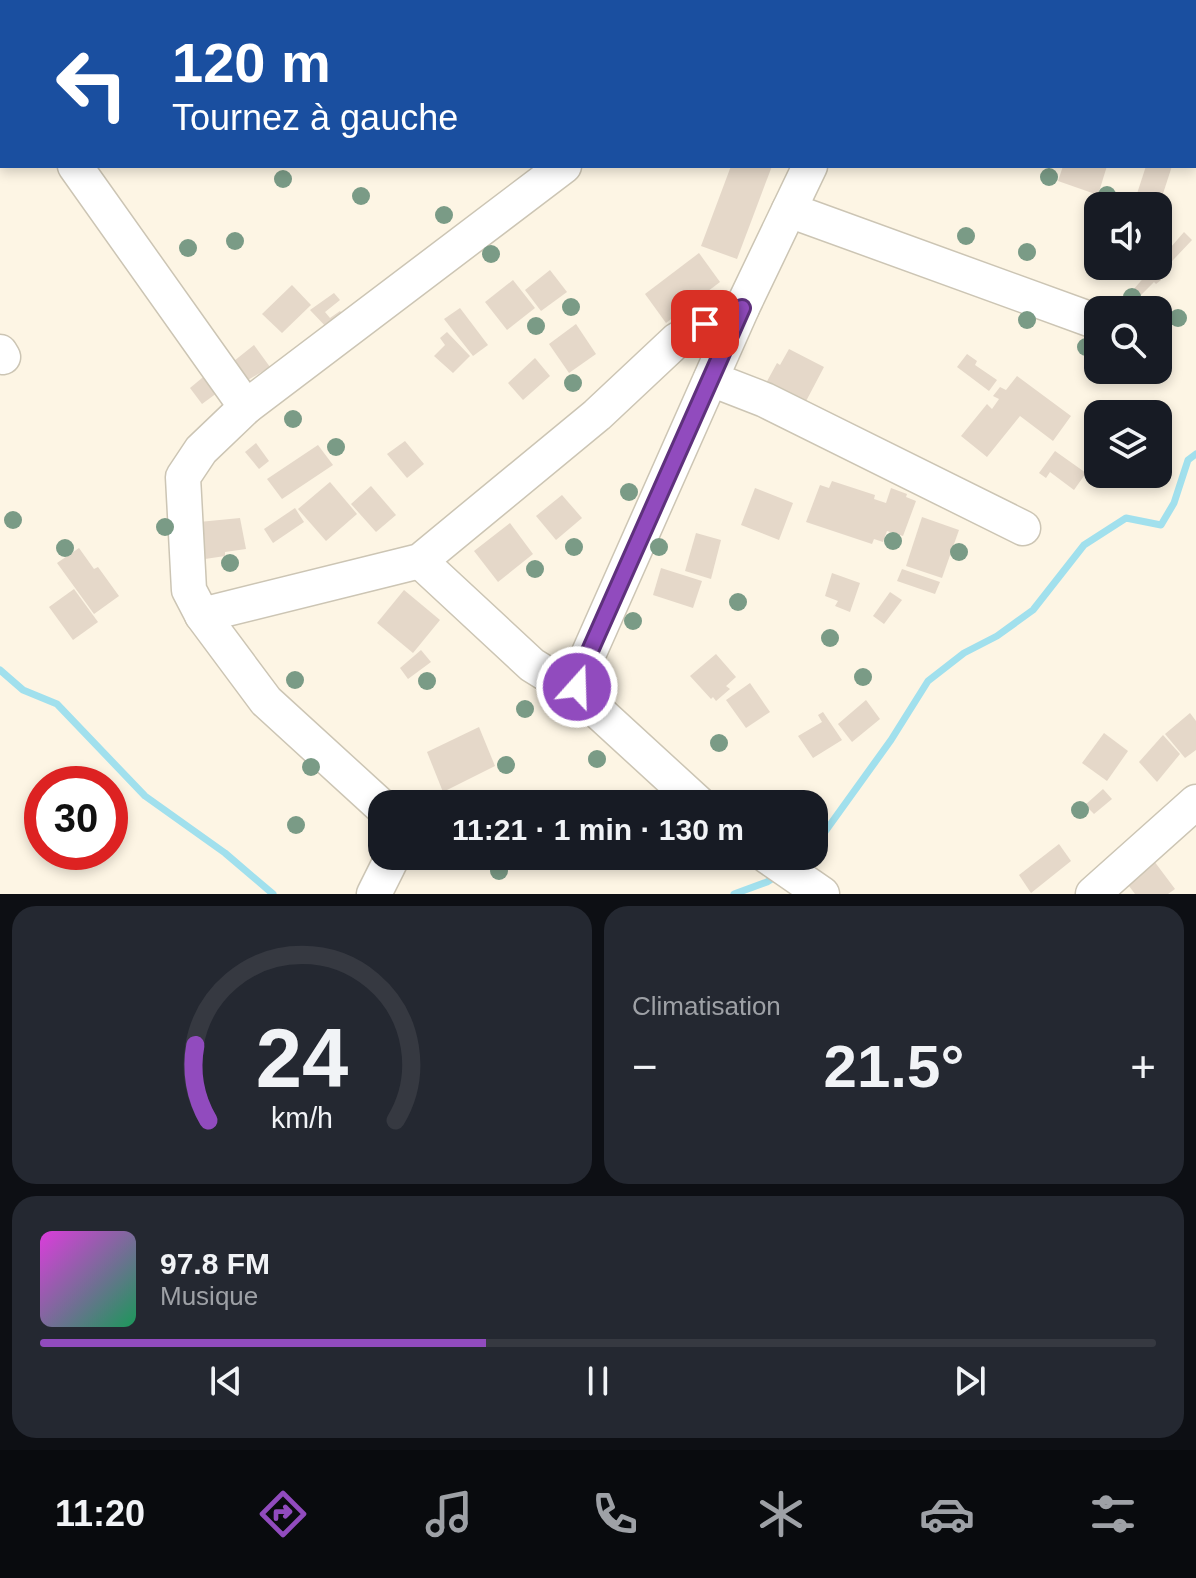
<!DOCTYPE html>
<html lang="fr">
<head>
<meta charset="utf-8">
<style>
	body { margin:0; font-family:Helvetica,sans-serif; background:#242831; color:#f1f3f6; height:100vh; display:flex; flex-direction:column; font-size:30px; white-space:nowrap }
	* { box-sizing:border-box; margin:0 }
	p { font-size:26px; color:#9ea1a6 }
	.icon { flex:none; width:44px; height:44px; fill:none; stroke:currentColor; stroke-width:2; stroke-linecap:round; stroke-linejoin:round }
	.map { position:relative; height:894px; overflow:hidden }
	.sheet { display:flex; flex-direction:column; gap:12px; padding:12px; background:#0d0f14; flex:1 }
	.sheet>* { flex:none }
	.guide { position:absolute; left:0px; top:0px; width:1196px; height:168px; box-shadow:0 4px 12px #0003; background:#1a4fa0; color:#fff; overflow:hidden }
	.tools { position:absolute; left:1084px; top:192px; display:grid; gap:16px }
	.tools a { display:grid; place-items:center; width:88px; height:88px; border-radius:16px; background:#171b24; box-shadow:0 4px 12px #0003; font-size:40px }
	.speed { position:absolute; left:24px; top:766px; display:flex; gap:16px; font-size:40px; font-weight:700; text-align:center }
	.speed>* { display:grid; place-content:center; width:104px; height:104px; border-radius:50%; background:#171b24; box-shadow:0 4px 12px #0003; line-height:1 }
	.speed .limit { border:12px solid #d22; background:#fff; color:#111 }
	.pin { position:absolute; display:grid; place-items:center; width:68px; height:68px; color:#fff; margin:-34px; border-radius:16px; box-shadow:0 4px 12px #0006 }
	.me { position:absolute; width:88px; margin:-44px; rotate:20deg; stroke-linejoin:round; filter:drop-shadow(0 0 6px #0008) }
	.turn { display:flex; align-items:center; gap:28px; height:168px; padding:0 40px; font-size:36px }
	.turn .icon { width:104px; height:104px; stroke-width:2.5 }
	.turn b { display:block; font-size:56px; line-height:68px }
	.big { font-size:60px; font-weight:800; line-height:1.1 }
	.sheet .tile { flex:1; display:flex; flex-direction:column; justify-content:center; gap:12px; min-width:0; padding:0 28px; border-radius:24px; background:#242831 }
	.sheet .dial { align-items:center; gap:0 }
	.dial svg { height:208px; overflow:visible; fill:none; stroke:#363941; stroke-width:7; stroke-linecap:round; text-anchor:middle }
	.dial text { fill:#f1f3f6; stroke:none }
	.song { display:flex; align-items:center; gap:24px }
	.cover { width:96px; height:96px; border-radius:12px; background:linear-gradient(135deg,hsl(300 70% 55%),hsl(150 70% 35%)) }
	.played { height:8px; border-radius:4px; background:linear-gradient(90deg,#914bbe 40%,#363941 40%) }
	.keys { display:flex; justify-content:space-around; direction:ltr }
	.heat { display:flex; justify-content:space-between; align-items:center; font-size:44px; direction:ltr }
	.sheet .tiles { flex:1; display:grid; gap:12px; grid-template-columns:1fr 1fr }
	.tile:last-child { grid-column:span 2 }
	.trip { position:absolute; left:368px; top:790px; width:460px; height:80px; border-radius:24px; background:#171b24; box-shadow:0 4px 12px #0003; font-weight:800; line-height:80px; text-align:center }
	.tabs { display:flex; height:128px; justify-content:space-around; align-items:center; background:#090b0e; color:#9ea1a6 }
	.tabs .icon { width:56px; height:56px }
	.tabs .active { color:#914bbe }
	.tabs b { font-size:36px; color:#f1f3f6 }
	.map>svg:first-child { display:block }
</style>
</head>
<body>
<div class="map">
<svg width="1196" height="894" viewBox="0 0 1196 894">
	<rect width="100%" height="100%" fill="#fdf5e4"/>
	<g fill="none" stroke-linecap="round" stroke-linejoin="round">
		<!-- stream -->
		<g stroke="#a1e0ed" stroke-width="7">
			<path d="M0,670L23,690L57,704L145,796L225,853L273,894"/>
			<path d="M814,847L891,740L928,681L964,653L997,636L1033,610L1084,545L1126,518L1161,525L1174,503L1188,460L1196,454"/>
			<path d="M734,894L767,882L778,875"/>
		</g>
	</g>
	<!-- building -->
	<g fill="#e5d8c9">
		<path d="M731,166H772L737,259L701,246Z"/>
		<path d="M1063,166H1107L1098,195L1058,181Z"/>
		<path d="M1146,166H1172L1159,206H1133Z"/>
		<path d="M1184,232L1192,240L1157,277L1161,280L1156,284L1154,282L1140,296L1133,290L1154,266H1158V262Z"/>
		<path d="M699,253L720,282L666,323L645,294Z"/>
		<path d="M550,270L567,292L541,311L525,290Z"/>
		<path d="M513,280L535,308L507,330L485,302Z"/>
		<path d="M292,285L311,305L282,333L262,314Z"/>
		<path d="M334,293L340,300L325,312L330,318L340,311L346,319L330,331L310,310Z"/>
		<path d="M460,308L488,345L473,356L444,319Z"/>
		<path d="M576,324L596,354L569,373L549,344Z"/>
		<path d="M447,332L470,356L453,373L434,356L445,345L440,338Z"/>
		<path d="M254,345L270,367L236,387L224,369Z"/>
		<path d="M789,349L824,367L804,405L765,385L777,363L780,365Z"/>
		<path d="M967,354L977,361L975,365L997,380L989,391L957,367Z"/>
		<path d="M535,358L550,376L523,400L508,383Z"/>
		<path d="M208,373L221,390L202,404L190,388Z"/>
		<path d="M1017,376L1071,416L1053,441L1020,416L987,457L961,436L987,404L992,409L999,399L993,396L1000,387L1006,390Z"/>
		<path d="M405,441L424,464L407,478L387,454Z"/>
		<path d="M256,443L269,461L259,469L245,452Z"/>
		<path d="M318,445L333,465L282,499L267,479Z"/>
		<path d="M1055,451L1086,473L1074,490L1050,472L1046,478L1039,473Z"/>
		<path d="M832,481L875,495L874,499L886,503L891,488L907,494L906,497L916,501L903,536L887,531L883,542L874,539L872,544L806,522L820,485L829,488Z"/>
		<path d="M330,482L357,514L326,541L298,509Z"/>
		<path d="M371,486L396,515L376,532L351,504Z"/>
		<path d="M755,488L793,503L779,540L741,525Z"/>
		<path d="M562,495L582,518L556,540L536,516Z"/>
		<path d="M295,508L304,522L273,543L264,529Z"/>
		<path d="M922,517L959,530L942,578L906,566Z"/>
		<path d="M240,518L246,549L225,552V556L205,559L199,522Z"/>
		<path d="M510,523L533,554L498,582L474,551Z"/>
		<path d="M696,533L721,540L711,579L685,571Z"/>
		<path d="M79,548L94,569L98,567L119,596L94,614L57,563Z"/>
		<path d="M661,568L702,581L693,608L653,595Z"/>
		<path d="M902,569L940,582L935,594L897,581Z"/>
		<path d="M832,573L860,583L850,612L835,606L838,601L825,596Z"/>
		<path d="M74,589L98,622L73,640L49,607Z"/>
		<path d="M404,590L440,620L413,653L377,623Z"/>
		<path d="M890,592L902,600L884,624L873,616Z"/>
		<path d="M421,650L431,662L408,679L400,668Z"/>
		<path d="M716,654L736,677L726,686L730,689L716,701L713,697L711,699L690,676Z"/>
		<path d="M750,683L770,712L746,728L726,700Z"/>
		<path d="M866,700L880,719L852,742L838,724Z"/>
		<path d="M823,712L842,740L813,758L798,736L822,722L818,715Z"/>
		<path d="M1190,713L1196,721V750L1185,758L1165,734Z"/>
		<path d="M479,727L495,766L443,792L427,752Z"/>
		<path d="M1104,733L1128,751L1107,781L1082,763Z"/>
		<path d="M1163,735L1180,754L1157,782L1139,762Z"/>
		<path d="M1103,789L1112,799L1094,814L1085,805Z"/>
		<path d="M1059,844L1071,861L1031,893L1019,875Z"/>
		<path d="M449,856H497V857L451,868Z"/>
		<path d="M1154,861L1175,889L1168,894H1135L1126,882Z"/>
	</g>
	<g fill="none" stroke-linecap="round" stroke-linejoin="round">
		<defs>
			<g id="minor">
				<path d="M128,2L131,0"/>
				<path d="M776,2L778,0"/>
				<path d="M880,2L881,0"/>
				<path d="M0,60L2,62"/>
				<path d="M0,101L2,99"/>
				<path d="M1194,110L1196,111"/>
				<path d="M75,166L246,407"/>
				<path d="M789,210L1092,320"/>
				<path d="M0,352L3,357"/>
				<path d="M711,379L765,400L1023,528"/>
				<path d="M420,561L532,665L579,694"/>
				<path d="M202,615L420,561L597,415L677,340L705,324L742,308"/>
				<path d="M699,804L579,694L577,680L742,308L810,166"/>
				<path d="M382,807L266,701L202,615L189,590L183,477L201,450L246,407L564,166"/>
				<path d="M767,856L822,894"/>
				<path d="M374,894L393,856"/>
				<path d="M1093,894L1196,802"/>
			</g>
		</defs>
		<!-- minor casing -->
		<use href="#minor" stroke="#ccc5b4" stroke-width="37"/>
		<!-- minor -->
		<use href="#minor" stroke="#fff" stroke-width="34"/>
	</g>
	<!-- trees -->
	<g fill="#7a9b86">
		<circle cx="1049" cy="177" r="9"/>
		<circle cx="283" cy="179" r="9"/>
		<circle cx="1107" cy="195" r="9"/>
		<circle cx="361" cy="196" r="9"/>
		<circle cx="444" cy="215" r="9"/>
		<circle cx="966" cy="236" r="9"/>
		<circle cx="235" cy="241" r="9"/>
		<circle cx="188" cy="248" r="9"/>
		<circle cx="1027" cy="252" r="9"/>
		<circle cx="491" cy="254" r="9"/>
		<circle cx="1132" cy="297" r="9"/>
		<circle cx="571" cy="307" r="9"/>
		<circle cx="1178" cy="318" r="9"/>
		<circle cx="1027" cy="320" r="9"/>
		<circle cx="536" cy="326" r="9"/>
		<circle cx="1086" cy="347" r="9"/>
		<circle cx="573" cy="383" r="9"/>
		<circle cx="293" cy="419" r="9"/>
		<circle cx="336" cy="447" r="9"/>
		<circle cx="629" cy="492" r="9"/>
		<circle cx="13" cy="520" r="9"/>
		<circle cx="165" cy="527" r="9"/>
		<circle cx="893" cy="541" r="9"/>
		<circle cx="574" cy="547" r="9"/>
		<circle cx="659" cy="547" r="9"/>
		<circle cx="65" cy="548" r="9"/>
		<circle cx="959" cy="552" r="9"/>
		<circle cx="230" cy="563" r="9"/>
		<circle cx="535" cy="569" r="9"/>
		<circle cx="738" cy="602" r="9"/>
		<circle cx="633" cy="621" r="9"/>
		<circle cx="830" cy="638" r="9"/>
		<circle cx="863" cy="677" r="9"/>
		<circle cx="295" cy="680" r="9"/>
		<circle cx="427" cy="681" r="9"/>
		<circle cx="525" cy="709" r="9"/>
		<circle cx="719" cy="743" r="9"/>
		<circle cx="597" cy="759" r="9"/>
		<circle cx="506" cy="765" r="9"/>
		<circle cx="311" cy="767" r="9"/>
		<circle cx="1080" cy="810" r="9"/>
		<circle cx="296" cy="825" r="9"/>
		<circle cx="499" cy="871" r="9"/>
	</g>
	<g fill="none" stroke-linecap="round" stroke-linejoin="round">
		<defs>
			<path id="route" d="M577,687V680L742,308L705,324"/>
		</defs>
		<!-- route casing -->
		<use href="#route" stroke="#5e317c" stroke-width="20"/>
		<!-- route -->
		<use href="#route" stroke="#914bbe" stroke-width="14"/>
	</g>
</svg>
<div class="tools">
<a><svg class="icon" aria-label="sound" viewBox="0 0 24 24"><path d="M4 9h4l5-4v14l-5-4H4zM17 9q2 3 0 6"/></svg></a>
<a><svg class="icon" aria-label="search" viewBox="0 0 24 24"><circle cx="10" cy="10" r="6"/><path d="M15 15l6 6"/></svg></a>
<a><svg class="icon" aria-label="layers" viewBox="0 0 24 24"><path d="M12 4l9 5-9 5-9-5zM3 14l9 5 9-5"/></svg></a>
</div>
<div class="speed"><div class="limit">30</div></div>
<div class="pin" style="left:705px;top:324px;background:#d93025"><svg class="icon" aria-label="arrive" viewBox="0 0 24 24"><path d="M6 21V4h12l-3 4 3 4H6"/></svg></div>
<svg class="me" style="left:577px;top:687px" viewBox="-20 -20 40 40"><circle r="17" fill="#914bbe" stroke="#fff" stroke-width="3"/><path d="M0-11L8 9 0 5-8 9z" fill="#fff"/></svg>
<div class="trip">11:21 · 1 min · 130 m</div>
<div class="guide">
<div class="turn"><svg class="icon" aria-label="left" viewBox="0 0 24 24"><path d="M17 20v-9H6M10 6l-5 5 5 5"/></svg><div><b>120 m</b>Tournez à gauche</div></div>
</div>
</div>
<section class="sheet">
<div class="tiles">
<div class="tile dial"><svg viewBox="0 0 100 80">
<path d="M14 69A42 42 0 1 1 86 69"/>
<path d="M14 69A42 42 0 0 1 9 40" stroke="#914bbe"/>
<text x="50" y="56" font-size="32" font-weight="700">24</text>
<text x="50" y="72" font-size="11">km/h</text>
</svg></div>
<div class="tile"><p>Climatisation</p>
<div class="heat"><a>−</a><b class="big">21.5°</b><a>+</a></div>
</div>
<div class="tile">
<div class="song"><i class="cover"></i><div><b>97.8 FM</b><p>Musique</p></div></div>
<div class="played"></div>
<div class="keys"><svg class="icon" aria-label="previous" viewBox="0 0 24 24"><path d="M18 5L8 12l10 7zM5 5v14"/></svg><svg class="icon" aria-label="pause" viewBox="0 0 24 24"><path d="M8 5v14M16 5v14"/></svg><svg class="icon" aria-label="next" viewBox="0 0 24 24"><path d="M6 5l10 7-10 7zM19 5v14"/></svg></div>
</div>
</div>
</section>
<nav class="tabs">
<b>11:20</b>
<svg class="icon active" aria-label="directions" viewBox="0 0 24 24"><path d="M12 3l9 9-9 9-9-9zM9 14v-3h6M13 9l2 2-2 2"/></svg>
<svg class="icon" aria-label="music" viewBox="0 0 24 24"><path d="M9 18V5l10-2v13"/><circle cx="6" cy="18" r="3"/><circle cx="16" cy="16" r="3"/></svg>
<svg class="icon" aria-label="phone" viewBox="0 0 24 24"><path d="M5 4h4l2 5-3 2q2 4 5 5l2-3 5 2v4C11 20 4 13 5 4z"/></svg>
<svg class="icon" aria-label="climate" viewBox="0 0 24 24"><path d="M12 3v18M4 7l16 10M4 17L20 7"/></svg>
<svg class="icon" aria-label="car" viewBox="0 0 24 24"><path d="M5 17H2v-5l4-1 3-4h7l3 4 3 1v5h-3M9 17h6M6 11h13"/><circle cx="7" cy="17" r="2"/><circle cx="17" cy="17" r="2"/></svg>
<svg class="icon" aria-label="filters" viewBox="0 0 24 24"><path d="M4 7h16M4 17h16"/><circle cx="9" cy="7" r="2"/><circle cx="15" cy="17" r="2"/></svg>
</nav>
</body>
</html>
